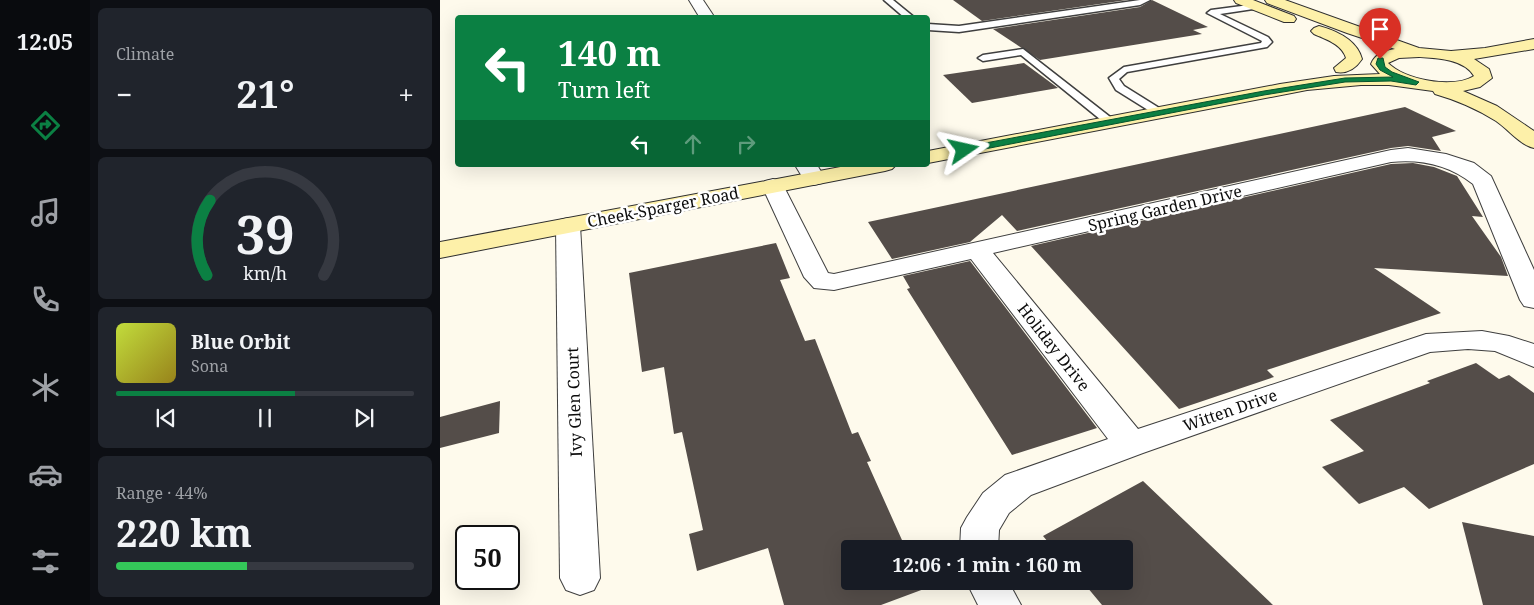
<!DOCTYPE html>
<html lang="en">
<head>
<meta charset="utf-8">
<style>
	body { margin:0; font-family:"Noto Serif",serif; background:#20242c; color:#f1f3f6; height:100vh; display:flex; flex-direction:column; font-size:19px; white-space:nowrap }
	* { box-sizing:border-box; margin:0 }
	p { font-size:16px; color:#9ea1a6 }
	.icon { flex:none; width:28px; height:28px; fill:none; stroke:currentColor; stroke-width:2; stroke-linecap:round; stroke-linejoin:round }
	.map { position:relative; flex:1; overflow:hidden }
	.panel { display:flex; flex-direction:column; gap:8px; padding:8px; background:#0d0f14; width:350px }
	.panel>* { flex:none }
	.top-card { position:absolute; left:15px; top:15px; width:475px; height:152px; border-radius:5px; box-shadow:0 5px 20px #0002; background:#0b8043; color:#fff; overflow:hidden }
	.speed { position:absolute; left:15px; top:525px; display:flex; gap:10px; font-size:25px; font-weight:700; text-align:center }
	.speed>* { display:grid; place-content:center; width:65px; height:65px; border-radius:50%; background:#171b24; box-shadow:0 5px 20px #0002; line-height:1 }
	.speed .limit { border:2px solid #111; border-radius:8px; background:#fff; color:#111 }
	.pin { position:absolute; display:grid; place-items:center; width:42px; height:42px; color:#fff; margin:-51px -21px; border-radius:50% 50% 50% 0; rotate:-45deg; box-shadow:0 0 5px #0007 }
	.pin .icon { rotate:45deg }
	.me { position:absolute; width:55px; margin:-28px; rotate:79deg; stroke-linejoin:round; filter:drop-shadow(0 0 4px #0008) }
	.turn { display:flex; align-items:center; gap:18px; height:105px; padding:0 20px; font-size:22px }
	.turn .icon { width:65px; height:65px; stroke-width:2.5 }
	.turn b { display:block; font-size:35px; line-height:42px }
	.lanes { display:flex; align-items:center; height:48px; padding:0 20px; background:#0003; justify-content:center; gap:25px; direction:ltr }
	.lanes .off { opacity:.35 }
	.big { font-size:38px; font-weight:700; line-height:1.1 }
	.panel .widget { flex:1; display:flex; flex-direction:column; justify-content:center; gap:8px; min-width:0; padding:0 18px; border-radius:8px; background:#20242c }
	.panel .dial { align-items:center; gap:0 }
	.dial svg { height:130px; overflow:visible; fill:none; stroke:#363941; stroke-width:7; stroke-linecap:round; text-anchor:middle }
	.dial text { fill:#f1f3f6; stroke:none }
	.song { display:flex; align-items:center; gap:15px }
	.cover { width:60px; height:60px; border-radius:8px; background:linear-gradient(135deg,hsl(70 70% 55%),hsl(50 70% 35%)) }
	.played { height:5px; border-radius:2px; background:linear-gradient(90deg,#0b8043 60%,#363941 60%) }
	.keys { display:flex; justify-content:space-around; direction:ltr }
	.heat { display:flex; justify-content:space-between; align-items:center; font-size:28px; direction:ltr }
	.charge { height:8px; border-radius:4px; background:linear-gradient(90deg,#34c759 44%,#363941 0) }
	.trip { position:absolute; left:401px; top:540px; width:292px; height:50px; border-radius:5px; background:#171b24; box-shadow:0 5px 20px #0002; font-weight:700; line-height:50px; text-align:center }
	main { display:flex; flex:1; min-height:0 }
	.tab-bar { display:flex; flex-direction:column; width:90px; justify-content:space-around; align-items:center; background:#090b0e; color:#9ea1a6 }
	.tab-bar .icon { width:35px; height:35px }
	.tab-bar .selected { color:#0b8043 }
	.tab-bar b { font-size:22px; color:#f1f3f6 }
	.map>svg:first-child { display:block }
</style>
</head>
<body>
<main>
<nav class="tab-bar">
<b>12:05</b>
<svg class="icon selected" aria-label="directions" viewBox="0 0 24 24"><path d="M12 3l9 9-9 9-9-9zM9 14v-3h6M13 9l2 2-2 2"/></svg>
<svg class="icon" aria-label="music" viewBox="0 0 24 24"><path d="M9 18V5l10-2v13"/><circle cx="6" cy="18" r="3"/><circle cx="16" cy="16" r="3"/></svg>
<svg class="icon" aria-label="phone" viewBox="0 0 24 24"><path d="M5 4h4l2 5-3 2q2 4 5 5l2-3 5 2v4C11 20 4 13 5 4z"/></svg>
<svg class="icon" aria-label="climate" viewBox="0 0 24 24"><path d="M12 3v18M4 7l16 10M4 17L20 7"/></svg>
<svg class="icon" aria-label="car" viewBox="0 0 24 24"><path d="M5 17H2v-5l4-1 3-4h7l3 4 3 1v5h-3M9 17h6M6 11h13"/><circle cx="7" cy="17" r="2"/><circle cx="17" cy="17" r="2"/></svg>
<svg class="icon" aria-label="filters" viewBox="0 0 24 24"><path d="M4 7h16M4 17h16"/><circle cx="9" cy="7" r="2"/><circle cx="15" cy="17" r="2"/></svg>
</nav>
<section class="panel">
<div class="widget"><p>Climate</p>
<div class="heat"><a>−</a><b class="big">21°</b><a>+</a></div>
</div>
<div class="widget dial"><svg viewBox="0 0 100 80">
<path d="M14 69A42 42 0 1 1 86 69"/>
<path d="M14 69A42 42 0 0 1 16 23" stroke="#0b8043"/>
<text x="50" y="56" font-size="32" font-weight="700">39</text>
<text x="50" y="72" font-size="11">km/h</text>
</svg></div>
<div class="widget">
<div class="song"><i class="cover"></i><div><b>Blue Orbit</b><p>Sona</p></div></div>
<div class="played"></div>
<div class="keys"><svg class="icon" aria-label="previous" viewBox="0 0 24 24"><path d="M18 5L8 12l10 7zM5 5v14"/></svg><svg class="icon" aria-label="pause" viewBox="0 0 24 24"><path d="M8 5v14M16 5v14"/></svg><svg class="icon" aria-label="next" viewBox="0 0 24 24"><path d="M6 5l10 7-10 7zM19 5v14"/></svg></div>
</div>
<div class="widget"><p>Range · 44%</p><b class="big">220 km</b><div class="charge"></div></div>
</section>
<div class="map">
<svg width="1094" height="605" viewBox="0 0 1094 605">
	<rect width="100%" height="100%" fill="#fefaec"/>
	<!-- building -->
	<g fill="#544d49">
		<path d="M513,0H687L542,21Z"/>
		<path d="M712,0L768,27L753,30L762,34L600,60L553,29L700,7Z"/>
		<path d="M584,63L618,88L532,103L503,75Z"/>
		<path d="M965,107L1016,131L992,137L1001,151L968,146L951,148L577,231L562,215L530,242L452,259L428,222Z"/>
		<path d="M973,163L994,167L1017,176L1043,217L1032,216L1061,257L1068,276L934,268L1001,313L827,370L834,377L739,409L591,246L951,164Z"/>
		<path d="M336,243L350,278L340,280L365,341L375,339L412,434L418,432L431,461L427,462L466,549H410V581H481L484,589L441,605H344L328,548L257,571L249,534L263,530L242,432L234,434L224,367L202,372L189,273Z"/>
		<path d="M530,261L657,428L572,455L467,289L470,288L463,276Z"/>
		<path d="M1036,363L1059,379L1069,375L1094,393V464L989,509L964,487L919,504L882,467L924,451L890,420L990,383L987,381Z"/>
		<path d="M60,401L59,433L0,448V417Z"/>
		<path d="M703,481L833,605H662L642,581H685V549H614L603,536Z"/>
		<path d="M1022,522L1094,536V605H1043Z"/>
	</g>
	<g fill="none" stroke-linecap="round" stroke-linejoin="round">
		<defs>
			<g id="lane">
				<path d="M444,0H453L475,18H465Z"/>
				<path d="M700,0H710L700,5L519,32L488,30V24L519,26Z"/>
				<path d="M817,4L821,6L820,8L780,14L828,37L832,42L827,47L687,72L679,79L684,86L724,111L726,113L724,115H716L676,90L669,78L684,67L821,43L822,41L767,13L771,10Z"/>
				<path d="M583,49L674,120L676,122L674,124H666L581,55L543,61L538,58L543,55Z"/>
			</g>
			<g id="street">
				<path d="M249,0H263L275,18H260Z"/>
				<path d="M968,148L1006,154L1034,163L1051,176L1094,270V308L1084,306L1080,300L1033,184C1009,165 982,159 951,162L553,253L698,429L986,334L1042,331L1069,336L1094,344V367L1055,351L1028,349L990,352L703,453L591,495L569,513L559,530L558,549H520L521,528L527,517L543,493L565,475L668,439L531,259L394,290L374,288L364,277L322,186L325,181L333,179L341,181L388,273L394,274L951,150Z"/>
				<path d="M355,165H377L385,178L382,183L374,185L366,183Z"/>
				<path d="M128,218L136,220L140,225L160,578L154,590L140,595L126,590L120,578L116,225L120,220Z"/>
				<path d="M526,581H568L581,605H538Z"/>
			</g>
			<g id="secondary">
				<path d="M794,0H813L854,16L856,19L854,22H844L796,3Z"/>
				<path d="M825,0H845L979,48L1011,51L1045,48L1094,39V49L1034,59L1049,69L1052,78L1040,87L1023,91L1057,106L1091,129L1094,131V148C1080,145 1068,129 1056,121C1037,109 1016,100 995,94L993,91L949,85H921L867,90L488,163V151L840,84L894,76L940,74L931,64C935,54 944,51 955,49L907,33L827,3ZM979,57C997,58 1024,59 1034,76C1013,89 965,80 948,63L959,58Z"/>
				<path d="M879,26C897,31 917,40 922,59C916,68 907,74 896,72L894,68L906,58C902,44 885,39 874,34L871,31L874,28Z"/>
				<path d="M411,165H456L452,169L445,171L0,258V242Z"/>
			</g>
		</defs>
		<!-- lane casing -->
		<use href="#lane" stroke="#3f3f3f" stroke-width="3"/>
		<!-- street casing -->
		<use href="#street" stroke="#3f3f3f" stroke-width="2"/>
		<!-- secondary casing -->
		<use href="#secondary" stroke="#2e2e2e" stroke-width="2"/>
		<!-- lane -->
		<use href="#lane" fill="#fff" fill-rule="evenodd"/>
		<!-- street -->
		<use href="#street" fill="#fff" fill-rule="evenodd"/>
		<!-- secondary -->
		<use href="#secondary" fill="#fdf0a9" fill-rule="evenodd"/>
	</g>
	<!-- route -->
	<path fill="#0b8043" stroke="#07532c" d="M938,58H943L945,67L952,72L979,82L976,85L951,81L905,82L824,95L524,153L520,150L524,147L824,91L905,78L953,77L940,70L936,64Z"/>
	<g text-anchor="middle" stroke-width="5" stroke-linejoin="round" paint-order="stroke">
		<!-- street labels -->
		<g font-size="16" fill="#0c0c0c" stroke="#fff">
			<text transform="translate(223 207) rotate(-11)" y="6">Cheek-Sparger Road</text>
			<text transform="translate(725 208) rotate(-13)" y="6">Spring Garden Drive</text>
			<text transform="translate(614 347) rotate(52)" y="6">Holiday Drive</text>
			<text transform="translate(134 402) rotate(-92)" y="6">Ivy Glen Court</text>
			<text transform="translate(790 410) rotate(-19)" y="6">Witten Drive</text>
		</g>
	</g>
</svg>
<div class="speed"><div class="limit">50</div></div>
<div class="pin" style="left:940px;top:59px;background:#d93025"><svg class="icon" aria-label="arrive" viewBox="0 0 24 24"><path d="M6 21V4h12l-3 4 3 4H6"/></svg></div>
<svg class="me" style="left:524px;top:150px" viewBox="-20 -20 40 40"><path d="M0-17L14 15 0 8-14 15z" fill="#0b8043" stroke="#fff" stroke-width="4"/></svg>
<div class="trip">12:06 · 1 min · 160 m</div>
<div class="top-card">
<div class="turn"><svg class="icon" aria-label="left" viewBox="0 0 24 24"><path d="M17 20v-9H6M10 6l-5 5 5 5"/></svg><div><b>140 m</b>Turn left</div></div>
<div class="lanes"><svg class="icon" aria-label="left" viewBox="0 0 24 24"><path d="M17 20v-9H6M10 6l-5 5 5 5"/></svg><svg class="icon off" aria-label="ahead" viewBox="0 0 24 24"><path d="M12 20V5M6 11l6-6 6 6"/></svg><svg class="icon off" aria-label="right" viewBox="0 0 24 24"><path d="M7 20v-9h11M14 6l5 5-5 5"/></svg></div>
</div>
</div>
</main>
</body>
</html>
